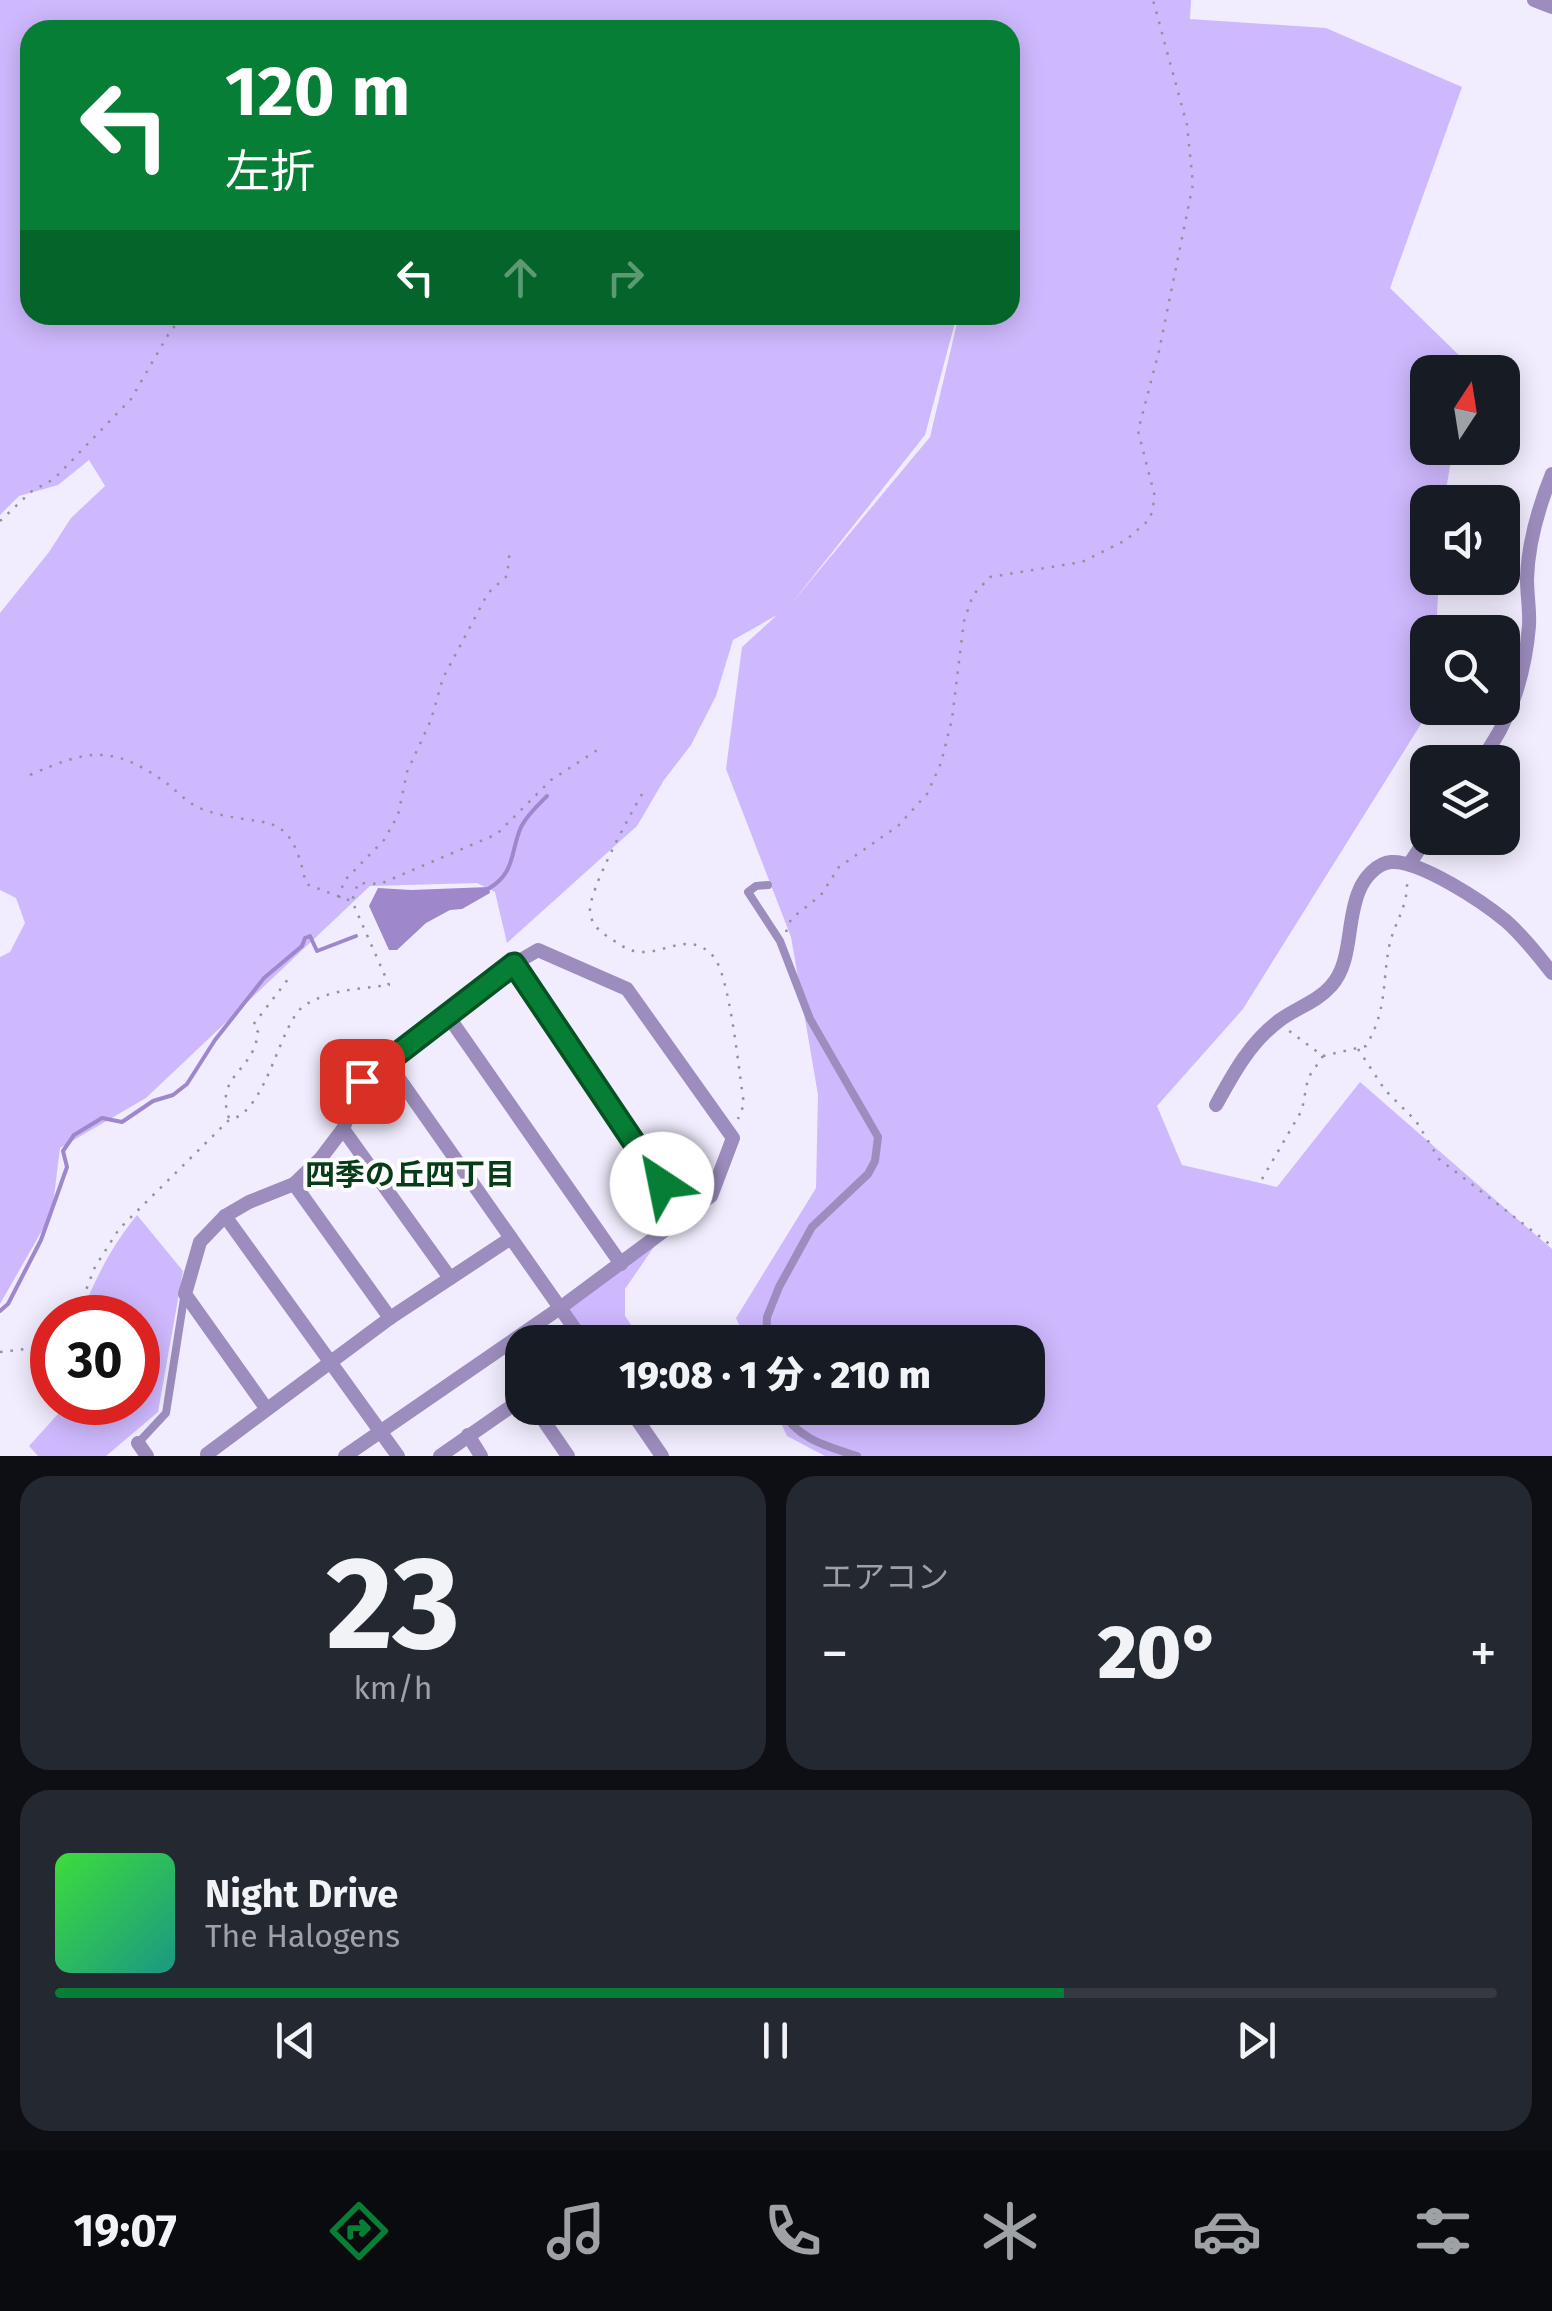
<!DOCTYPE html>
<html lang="ja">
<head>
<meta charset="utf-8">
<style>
	body { margin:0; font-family:"Fira Sans","Noto Sans JP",sans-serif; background:#242831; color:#f1f3f6; height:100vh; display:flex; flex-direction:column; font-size:38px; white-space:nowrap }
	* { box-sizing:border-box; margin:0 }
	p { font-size:32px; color:#9ea1a6 }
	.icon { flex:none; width:55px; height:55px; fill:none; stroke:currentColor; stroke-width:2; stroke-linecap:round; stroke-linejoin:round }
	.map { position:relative; height:1456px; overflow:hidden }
	.side { display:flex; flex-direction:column; gap:20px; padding:20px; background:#0d0f14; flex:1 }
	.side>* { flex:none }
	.banner { position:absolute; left:20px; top:20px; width:1000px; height:305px; border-radius:30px; box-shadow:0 5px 25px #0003; background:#077e35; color:#fff; overflow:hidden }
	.needle { width:65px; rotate:12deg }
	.fabs { position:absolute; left:1410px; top:355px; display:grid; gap:20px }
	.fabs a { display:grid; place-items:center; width:110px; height:110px; border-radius:20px; background:#171b24; box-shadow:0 5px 25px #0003; font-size:50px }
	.speed { position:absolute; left:30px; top:1295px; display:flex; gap:20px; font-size:50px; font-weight:700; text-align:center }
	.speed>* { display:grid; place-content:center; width:130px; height:130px; border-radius:50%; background:#171b24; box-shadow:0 5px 25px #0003; line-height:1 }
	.speed .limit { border:15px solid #d22; background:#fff; color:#111 }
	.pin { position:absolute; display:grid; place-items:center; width:85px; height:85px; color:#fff; margin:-42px; border-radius:20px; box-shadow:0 5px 15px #0006 }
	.me { position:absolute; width:110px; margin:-55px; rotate:326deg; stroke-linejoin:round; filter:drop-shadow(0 0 8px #0008) }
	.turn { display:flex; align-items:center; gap:35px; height:210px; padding:0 40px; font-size:45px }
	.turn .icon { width:130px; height:130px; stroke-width:2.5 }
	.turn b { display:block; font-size:70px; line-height:85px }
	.lanes { display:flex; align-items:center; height:95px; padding:0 40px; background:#0003; justify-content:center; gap:50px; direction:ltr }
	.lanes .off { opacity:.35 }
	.big { font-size:75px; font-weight:800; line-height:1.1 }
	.side .widget { flex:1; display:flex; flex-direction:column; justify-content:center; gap:15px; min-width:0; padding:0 35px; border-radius:30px; background:#242831 }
	.side .dial { align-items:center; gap:0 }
	.dial b { font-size:130px; line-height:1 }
	.song { display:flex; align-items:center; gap:30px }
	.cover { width:120px; height:120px; border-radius:15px; background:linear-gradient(135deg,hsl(120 70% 55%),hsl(170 70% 35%)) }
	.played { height:10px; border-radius:5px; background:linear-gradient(90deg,#077e35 70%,#363941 70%) }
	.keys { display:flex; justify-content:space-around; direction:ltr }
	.heat { display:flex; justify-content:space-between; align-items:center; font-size:55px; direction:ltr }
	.side .tiles { flex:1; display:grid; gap:20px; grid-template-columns:1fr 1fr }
	.widget:last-child { grid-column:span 2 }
	.trip { position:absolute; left:505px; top:1325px; width:540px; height:100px; border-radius:30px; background:#171b24; box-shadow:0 5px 25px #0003; font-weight:800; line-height:100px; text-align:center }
	.tabs { display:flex; height:160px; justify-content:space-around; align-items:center; background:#090b0e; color:#9ea1a6 }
	.tabs .icon { width:70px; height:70px }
	.tabs .on { color:#077e35 }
	.tabs b { font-size:45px; color:#f1f3f6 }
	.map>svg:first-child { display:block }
</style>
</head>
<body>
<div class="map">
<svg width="1552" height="1456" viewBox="0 0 1552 1456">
	<rect width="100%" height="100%" fill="#f1edfe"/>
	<!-- green -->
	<g fill="#cfb9fe" fill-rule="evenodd">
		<path d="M0,0H1191L1190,19L1326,28L1462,87L1390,288L1467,363L1465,372H1428V448H1453L1444,502H1428V578H1439L1436,632H1428V708H1431L1243,1009L1157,1106L1182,1165L1277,1187L1360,1082L1552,1249V1456H825L787,1436L774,1408H1028V1342H747L736,1318L816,1188L818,1095L791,937L726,769L742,647L777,615L733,640L716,696L691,745L664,780L637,826L507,943L495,892L477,883L370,886L146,1098L60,1148L52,1213L0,1304V957L10,952L25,923L16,898L0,890V613L49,552L71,518L105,486L89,460L58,485L19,496L0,515ZM30,30H1010V315H959L930,437L792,603L925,435L957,315H30Z"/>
		<path d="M137,1215L183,1271L158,1412L106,1456H38L29,1446L68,1403L138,1402V1318L80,1317C95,1279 111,1247 137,1215Z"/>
		<path d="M660,1238L625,1289V1316L643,1342H592L567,1308Z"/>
	</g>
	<!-- water -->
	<path fill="#9e87cb" d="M489,887L490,893L462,909L450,910L426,923L397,950H389L369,906L378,888L411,890Z"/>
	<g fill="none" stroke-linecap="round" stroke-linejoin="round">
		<!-- stream -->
		<g stroke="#9e87cb" stroke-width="4">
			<path d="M488,889C516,873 510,852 521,827C527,815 538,805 547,796"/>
			<path d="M0,1311L8,1304L41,1240L67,1167L63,1151L74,1135L102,1118L122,1122L153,1101L173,1095L187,1084L215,1040L264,978L302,946L305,938L310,936L317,951L356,936"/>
		</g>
		<!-- path -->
		<g stroke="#93919c" stroke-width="2.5" stroke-dasharray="2.5 8" stroke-linecap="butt">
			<path d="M0,521L32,491L54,479L131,399L168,335L183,315"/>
			<path d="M30,775C87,750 111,744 165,782C177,791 188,804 202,809C264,832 289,801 306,884L351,901"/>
			<path d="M642,794C630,815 588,891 590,912C592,927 602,933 613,940C622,946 630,952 641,952C667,953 690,931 713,956C730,974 739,1074 744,1104L738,1119"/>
			<path d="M339,898L344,881L384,840L398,815L407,772L431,720L443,678L488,593L507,576L510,549"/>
			<path d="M786,932L791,919L821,895L839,867L898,826L927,794L941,763L952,719L964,621L973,595L990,577L1082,562L1126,540L1150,519L1155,497L1138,431L1159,351L1193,184L1187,125L1153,0"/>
			<path d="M1358,1049L1385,1090L1416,1121L1439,1159L1552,1246"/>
			<path d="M1323,1056L1366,1046C1387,1010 1382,986 1389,947C1394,922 1408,909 1407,880"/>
			<path d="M229,1118C214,1074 254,1073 258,1032L253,1025L292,974"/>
			<path d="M1262,1179L1302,1110L1308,1078L1323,1056L1288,1030"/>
			<path d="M75,1318L95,1267L119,1229L229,1120C268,1112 279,1022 305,1005C331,989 360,989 389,985L352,901L358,883L380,884L497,834L551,780L602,747"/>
			<path d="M0,1352L42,1347L52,1341"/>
		</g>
		<!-- service -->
		<g stroke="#9d8dbe" stroke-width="8">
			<path d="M766,1342L767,1317L779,1287L812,1227L868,1174L875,1161L878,1137L810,1019L780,941L748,892L756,886L768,885"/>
			<path d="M780,1408C797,1439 825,1446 857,1456"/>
			<path d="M139,1442L166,1413L184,1298"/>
		</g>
		<!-- minor -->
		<g stroke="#9d8dbe" stroke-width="14">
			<path d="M1534,0L1552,7"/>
			<path d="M1479,762C1510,724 1525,674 1529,626C1530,610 1527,595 1527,579C1528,544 1539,506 1552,474"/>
			<path d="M1410,863L1428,836"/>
			<path d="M514,964L684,1215"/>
			<path d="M448,1016L621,1264"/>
			<path d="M386,1060L584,1342"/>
			<path d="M1216,1105C1233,1074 1250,1042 1280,1020C1296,1008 1317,1002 1331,986C1353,962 1346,921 1359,891C1364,878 1377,863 1391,862C1420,860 1483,902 1506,921C1523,936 1538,955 1552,973"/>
			<path d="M343,1129L450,1278"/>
			<path d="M294,1184L390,1318"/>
			<path d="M225,1216L398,1456"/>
			<path d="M266,1408L185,1294L200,1242L225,1216L249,1202L294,1184L321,1158L343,1129L362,1081L514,964L538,950L627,989L733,1138L711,1196L560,1308L345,1456"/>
			<path d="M535,1408L568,1456"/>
			<path d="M629,1408L662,1456"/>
			<path d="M468,1435L481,1456"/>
			<path d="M138,1443L147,1456"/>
			<path d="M209,1456L207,1454L390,1318L511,1238"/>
			<path d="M440,1456L522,1399"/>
		</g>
	</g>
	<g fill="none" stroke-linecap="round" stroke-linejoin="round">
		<defs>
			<path id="route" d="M362,1081L514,964L662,1184"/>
		</defs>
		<!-- route casing -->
		<use href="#route" stroke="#055222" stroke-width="25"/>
		<!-- route -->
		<use href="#route" stroke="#077e35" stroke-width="18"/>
	</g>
	<g text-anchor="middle" stroke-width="8" stroke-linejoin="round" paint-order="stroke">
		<!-- neighbourhood labels -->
		<g font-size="30" font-weight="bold" fill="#083b17" stroke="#fdfdfd">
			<text x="410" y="1185">四季の丘四丁目</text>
		</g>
	</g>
</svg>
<div class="fabs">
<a><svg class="needle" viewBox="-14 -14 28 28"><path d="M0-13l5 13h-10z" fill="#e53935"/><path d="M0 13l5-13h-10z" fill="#9ea1a6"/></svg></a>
<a><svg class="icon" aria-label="sound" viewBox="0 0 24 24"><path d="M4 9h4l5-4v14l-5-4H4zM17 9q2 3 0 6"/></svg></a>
<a><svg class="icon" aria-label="search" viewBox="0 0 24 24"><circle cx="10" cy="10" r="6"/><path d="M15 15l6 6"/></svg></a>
<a><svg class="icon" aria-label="layers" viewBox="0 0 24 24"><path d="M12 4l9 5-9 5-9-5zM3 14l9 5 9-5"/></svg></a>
</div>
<div class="speed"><div class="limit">30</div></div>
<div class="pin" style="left:362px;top:1081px;background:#d93025"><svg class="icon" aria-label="arrive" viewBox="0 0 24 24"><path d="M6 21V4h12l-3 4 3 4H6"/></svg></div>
<svg class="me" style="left:662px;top:1184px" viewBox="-20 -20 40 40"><circle r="19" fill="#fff"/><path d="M0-13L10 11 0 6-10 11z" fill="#077e35"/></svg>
<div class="trip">19:08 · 1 分 · 210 m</div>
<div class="banner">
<div class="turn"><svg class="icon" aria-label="left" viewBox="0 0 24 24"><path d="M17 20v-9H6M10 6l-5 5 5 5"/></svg><div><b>120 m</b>左折</div></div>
<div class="lanes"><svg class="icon" aria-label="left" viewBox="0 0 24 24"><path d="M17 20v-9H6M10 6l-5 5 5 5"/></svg><svg class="icon off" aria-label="ahead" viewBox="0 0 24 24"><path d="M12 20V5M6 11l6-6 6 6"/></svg><svg class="icon off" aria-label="right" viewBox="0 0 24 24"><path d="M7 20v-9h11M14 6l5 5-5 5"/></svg></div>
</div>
</div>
<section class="side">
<div class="tiles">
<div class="widget dial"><b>23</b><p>km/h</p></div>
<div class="widget"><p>エアコン</p>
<div class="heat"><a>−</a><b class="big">20°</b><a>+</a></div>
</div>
<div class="widget">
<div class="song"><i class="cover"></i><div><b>Night Drive</b><p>The Halogens</p></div></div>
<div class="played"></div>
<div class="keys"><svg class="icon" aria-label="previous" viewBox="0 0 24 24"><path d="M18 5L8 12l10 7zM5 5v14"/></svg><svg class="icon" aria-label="pause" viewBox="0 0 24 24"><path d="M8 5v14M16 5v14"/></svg><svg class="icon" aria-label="next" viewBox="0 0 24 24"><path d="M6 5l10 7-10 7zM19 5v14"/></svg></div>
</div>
</div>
</section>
<nav class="tabs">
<b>19:07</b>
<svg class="icon on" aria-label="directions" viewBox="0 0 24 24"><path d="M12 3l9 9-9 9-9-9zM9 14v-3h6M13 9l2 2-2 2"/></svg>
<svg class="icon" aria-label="music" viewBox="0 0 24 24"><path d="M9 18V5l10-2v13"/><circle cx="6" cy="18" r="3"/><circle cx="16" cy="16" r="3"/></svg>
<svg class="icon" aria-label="phone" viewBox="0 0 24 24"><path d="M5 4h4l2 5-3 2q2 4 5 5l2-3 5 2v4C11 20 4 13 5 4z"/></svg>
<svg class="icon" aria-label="climate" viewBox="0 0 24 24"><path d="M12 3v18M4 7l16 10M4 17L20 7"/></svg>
<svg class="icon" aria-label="car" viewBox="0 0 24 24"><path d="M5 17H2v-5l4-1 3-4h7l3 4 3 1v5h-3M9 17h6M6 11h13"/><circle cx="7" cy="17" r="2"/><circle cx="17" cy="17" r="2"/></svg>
<svg class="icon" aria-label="filters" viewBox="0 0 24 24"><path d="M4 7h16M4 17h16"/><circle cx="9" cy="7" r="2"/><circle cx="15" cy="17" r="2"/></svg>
</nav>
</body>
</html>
